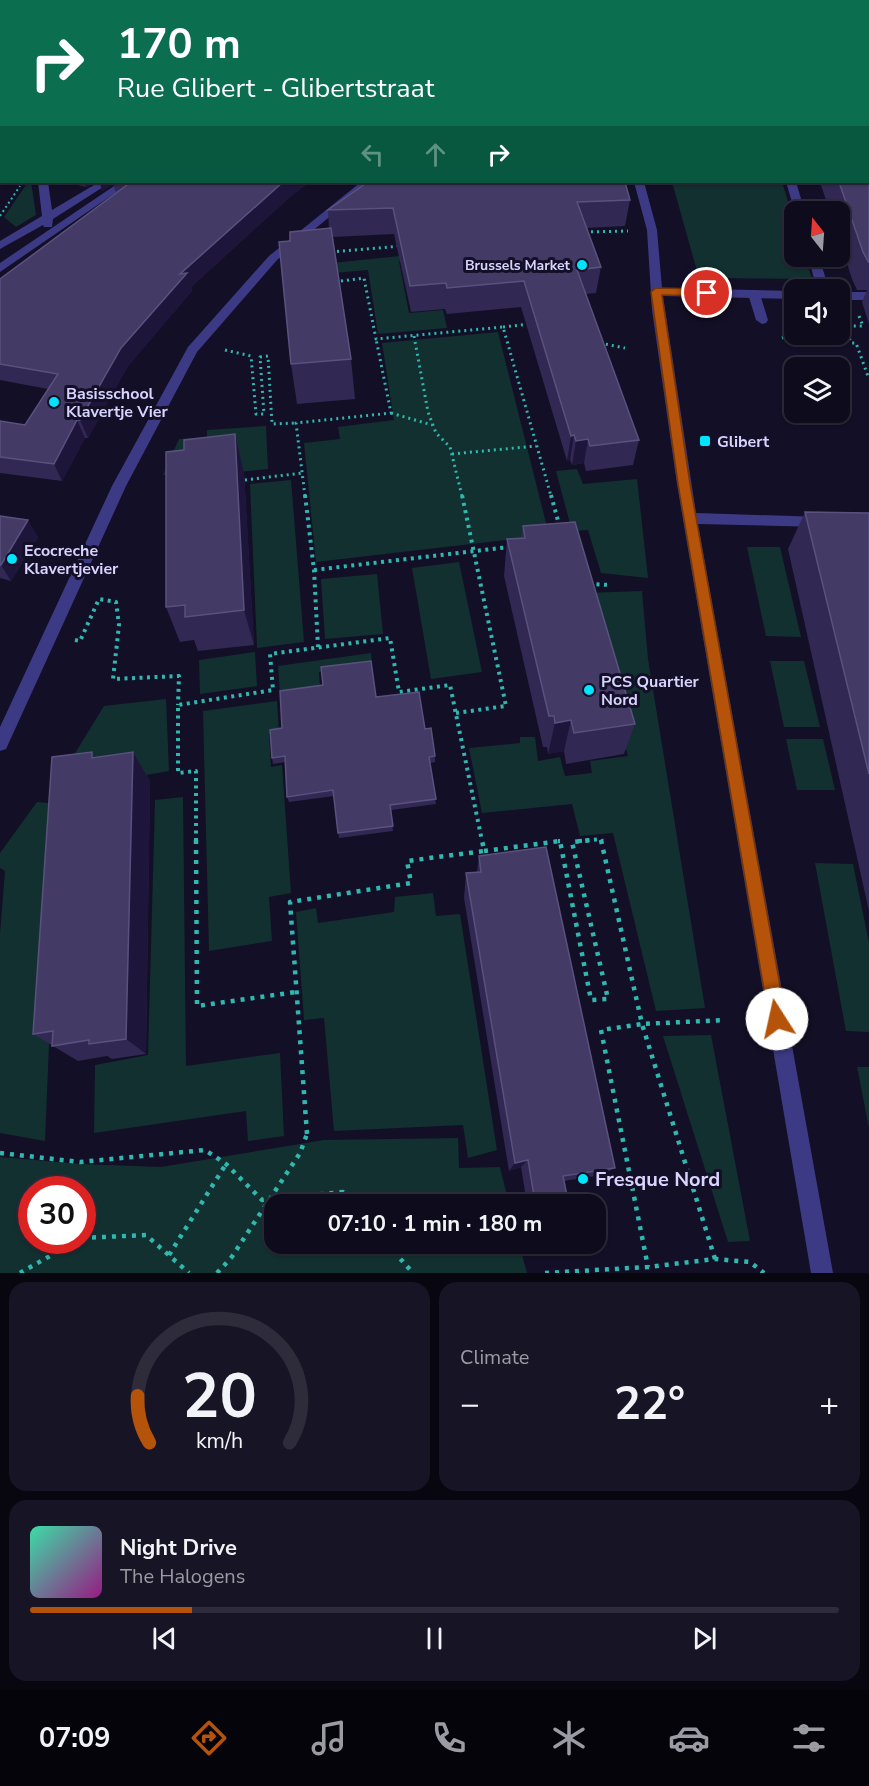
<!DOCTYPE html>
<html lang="en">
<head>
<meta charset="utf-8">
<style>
	body { margin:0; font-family:"Nunito Sans",sans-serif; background:#171425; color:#f1f3f6; height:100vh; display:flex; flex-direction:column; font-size:22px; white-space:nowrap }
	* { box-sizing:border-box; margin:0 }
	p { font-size:20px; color:#9b9ba3 }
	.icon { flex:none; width:33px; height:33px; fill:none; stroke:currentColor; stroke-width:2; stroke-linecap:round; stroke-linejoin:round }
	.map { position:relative; height:1273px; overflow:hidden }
	.details { display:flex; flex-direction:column; gap:9px; padding:9px; background:#08060f; flex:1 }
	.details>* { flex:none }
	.banner { position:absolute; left:0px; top:0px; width:870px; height:183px; box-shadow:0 2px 4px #0004,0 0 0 2px #2e2b3b; background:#0b6e4f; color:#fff; overflow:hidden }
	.needle { width:39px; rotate:343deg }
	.buttons { position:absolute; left:784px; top:201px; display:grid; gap:12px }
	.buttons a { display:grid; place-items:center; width:66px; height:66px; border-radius:12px; background:#0e0b1c; box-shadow:0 2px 4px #0004,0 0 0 2px #2e2b3b; font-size:30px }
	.speed { position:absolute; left:18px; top:1176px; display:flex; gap:12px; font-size:30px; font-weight:700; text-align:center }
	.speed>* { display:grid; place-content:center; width:78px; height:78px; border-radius:50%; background:#0e0b1c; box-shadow:0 2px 4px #0004,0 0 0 2px #2e2b3b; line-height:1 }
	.speed .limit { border:9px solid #d22; background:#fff; color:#111 }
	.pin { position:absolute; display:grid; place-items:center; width:51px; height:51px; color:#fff; margin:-26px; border:3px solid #fff; border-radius:50%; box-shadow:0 2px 6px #0007 }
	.me { position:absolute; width:66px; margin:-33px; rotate:350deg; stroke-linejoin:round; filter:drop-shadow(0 0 4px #0008) }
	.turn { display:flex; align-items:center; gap:21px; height:126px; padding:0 18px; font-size:27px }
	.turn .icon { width:78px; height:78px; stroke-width:2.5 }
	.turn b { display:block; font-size:42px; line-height:51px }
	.lanes { display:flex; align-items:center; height:57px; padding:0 18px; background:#0003; justify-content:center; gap:30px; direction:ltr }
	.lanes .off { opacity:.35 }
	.big { font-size:45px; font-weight:700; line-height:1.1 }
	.details .widget { flex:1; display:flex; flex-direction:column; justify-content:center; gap:9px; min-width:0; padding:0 21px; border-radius:18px; background:#171425 }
	.details .dial { align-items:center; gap:0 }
	.dial svg { height:156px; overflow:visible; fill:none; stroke:#2e2b3b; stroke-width:7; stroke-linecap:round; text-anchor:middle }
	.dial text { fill:#f1f3f6; stroke:none }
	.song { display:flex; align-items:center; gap:18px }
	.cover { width:72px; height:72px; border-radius:9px; background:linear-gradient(135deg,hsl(160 70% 55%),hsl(310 70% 35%)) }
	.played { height:6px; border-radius:3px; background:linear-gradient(90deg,#b45309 20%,#2e2b3b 20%) }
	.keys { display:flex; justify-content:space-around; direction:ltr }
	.heat { display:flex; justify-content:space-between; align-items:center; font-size:33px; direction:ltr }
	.details .tiles { flex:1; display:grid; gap:9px; grid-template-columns:1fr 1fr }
	.widget:last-child { grid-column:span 2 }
	.trip { position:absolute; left:264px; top:1194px; width:342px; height:60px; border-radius:18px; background:#0e0b1c; box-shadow:0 2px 4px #0004,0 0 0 2px #2e2b3b; font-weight:700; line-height:60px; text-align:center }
	.tab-bar { display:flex; height:96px; justify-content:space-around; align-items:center; background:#06040b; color:#9b9ba3 }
	.tab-bar .icon { width:42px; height:42px }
	.tab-bar .selected { color:#b45309 }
	.tab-bar b { font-size:27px; color:#f1f3f6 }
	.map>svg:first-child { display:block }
</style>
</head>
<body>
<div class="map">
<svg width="869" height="1273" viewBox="0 0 869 1273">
	<rect width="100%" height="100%" fill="#130f26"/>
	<!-- green -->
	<g fill="#12302f" fill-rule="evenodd">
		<path d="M28,182H31L36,215L16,227L4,217Z"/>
		<path d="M672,182H782L795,224V256L805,257L812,279L699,278Z"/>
		<path d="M429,253L430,258L399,261L409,313L443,310L447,328L378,334L368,270L312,275L332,263Z"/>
		<path d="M498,332L549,535L316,562L304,443L340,439L338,427L394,420L382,343Z"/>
		<path d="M266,426L268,469L218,474L217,467L163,475L179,439L207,437V430Z"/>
		<path d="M577,469L583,484L637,479L648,578L601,573L588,530L572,531L556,471Z"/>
		<path d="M291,480L304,642L257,648L250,484Z"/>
		<path d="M747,547H780L801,637L766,636Z"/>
		<path d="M459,562L482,672L431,679L412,568Z"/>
		<path d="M377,574L383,634L325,639L321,579Z"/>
		<path d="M642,591L648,659L705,1008L656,1011L613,833L580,836L572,804L482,813L469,748L520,743V737H535L538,761L560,757L565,776L592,773L590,761L628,756L585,593Z"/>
		<path d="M255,652L257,686L200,694L199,660Z"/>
		<path d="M371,653L372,664L319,672L320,688L280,694L278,666Z"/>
		<path d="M770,661H804L820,727H784Z"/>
		<path d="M166,699L169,771L118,780L74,755L104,706Z"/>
		<path d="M277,701L279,733L269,734L271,767L282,765L291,893L269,897L272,941L209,951L203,711Z"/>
		<path d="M786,739H823L835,790H797Z"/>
		<path d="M183,797L186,1066L280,1053L284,1136L248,1141L246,1111L94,1133L95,1065L148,1055L155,800Z"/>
		<path d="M37,802L59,804L45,1141L0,1133V934L5,871L0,868V853Z"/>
		<path d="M815,863L853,864L869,943V1032L846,1031Z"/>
		<path d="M433,893L436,916L460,914L497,1150L468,1158L463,1125L334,1131L324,1018L304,1020L296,912L316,908L318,923L394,912L395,897Z"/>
		<path d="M711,1035L750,1241L728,1242L663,1036Z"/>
		<path d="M857,1067H869V1128Z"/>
		<path d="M458,1138L459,1168L500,1167L509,1204H274V1244H519L527,1273H0V1157L81,1164L161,1167L324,1140ZM32,1190H82V1240H32Z"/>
	</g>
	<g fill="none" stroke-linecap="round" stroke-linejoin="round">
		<!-- path-far3 -->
		<path stroke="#2fb8b0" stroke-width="2" stroke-dasharray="2 3" stroke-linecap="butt" d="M0,216L20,186"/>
		<!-- path-far2 -->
		<g stroke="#2fb8b0" stroke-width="3" stroke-dasharray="2 4" stroke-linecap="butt">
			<path d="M585,232L628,231"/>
			<path d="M331,252L401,246"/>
			<path d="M341,281L364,278L376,339L503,327L551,496"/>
			<path d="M859,316L863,326H845L851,343H856L869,379"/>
			<path d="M503,327L530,324"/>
			<path d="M840,334H848"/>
			<path d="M414,336L428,412L436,433L450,447L462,496"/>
			<path d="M782,338L795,333"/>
			<path d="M600,343L625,348"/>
			<path d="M225,350L251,356L256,414H264L260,357L268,356L272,424L296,423"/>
			<path d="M391,413L432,425"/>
			<path d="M452,454L536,446"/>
			<path d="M245,480L302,473"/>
			<path d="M305,496L296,423L391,413L376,339"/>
		</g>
		<!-- path-far1 -->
		<g stroke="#2fb8b0" stroke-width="4" stroke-dasharray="3 4.5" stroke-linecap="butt">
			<path d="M305,495L314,570L318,647"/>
			<path d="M551,495L560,528"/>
			<path d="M314,570L509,547"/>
			<path d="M591,582V584L610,585"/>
			<path d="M75,640L80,641L99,599L116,602L119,625L113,679L179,676L178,705"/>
			<path d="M456,713L506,706L462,495"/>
			<path d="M196,841V771L178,773V705L273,690L270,654L390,638L399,692L450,685L482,841"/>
			<path d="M558,841H560"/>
			<path d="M579,841L601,839L602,841"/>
		</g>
		<!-- path -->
		<g stroke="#2fb8b0" stroke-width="4.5" stroke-dasharray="4 6" stroke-linecap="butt">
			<path d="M196,840L197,1006L296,992"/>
			<path d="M601,840L642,1024L601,1030L648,1267"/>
			<path d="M484,851L560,841L591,1000L608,999L572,842L593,840"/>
			<path d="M307,1134L290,902L411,883L407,861L484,851L482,840"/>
			<path d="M0,1153L80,1162L205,1150L226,1164L262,1200L343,1192L354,1204"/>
			<path d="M82,1238L146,1235L189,1273"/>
			<path d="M387,1244L413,1273"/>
			<path d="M169,1255L226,1164"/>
			<path d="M715,1259L642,1024L724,1020"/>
			<path d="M20,1273L78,1240"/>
			<path d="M217,1273L231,1258"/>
			<path d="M545,1273L648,1267L715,1259L750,1262L764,1273"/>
		</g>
		<!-- lane -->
		<g fill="#3d3a85" fill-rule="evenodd">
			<path d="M862,0H869V4L868,2Z"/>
			<path d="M786,182H796L805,212H795Z"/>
			<path d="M808,256H819L829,290H817Z"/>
			<path d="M754,290L760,294L768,320L766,323L762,324L756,320L748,294Z"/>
		</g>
		<!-- street -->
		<g fill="#3d3a85" fill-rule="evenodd">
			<path d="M162,0H170L161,2Z"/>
			<rect x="587" y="0" width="8" height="2"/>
			<rect x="868" y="11" width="1" height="6"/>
			<path d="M38,182H48L52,210L99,182H111L53,219L52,227H44L43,225L0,249V241L42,216Z"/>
			<path d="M120,182H131L0,272V263Z"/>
			<path d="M361,182H372L277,260L197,352L126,486L6,749L0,751V727L112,486L188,347L269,256Z"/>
			<path d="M634,182H644L657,230L662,288L795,291V299L663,296L696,513L821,517L828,522L821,527L698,524L833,1273H811L677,484L652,310L647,230Z"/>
			<rect x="840" y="292" width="29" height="8"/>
		</g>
		<!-- primary -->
		<g fill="#c25bff" fill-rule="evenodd">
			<path d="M93,0H101L92,2Z"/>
			<path d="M125,0H134L124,2Z"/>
			<path d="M2,125V133H0V126Z"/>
			<path d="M0,172H2L0,180Z"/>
		</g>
		<!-- path-bridge -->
		<path stroke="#2fb8b0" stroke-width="4.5" stroke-dasharray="4 6" stroke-linecap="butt" d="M231,1258L300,1153L307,1134"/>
	</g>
	<!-- wall -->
	<g fill="#312854">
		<path d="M617,0H745L744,2H617Z"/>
		<path d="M869,28V324L862,302L867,290H857L852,279L840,242V212H830L820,182H868Z"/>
		<path d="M66,182H96L86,187Z"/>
		<path d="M100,182H310L292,195L191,287L192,291L128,366L88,438H85L62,481L0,473V421L25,425L48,389L0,380V279L116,193L113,184L102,191Z"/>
		<path d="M630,200L625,226L586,228L601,267L596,293L586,294L639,440L633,465L586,471L584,463L572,465L570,460L567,461L521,307L447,314L445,309L411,312L394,234L333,237L351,359L355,399L297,404L291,364L290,241L329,229L328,210Z"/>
		<path d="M244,473L254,645L198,651L194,640L180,642L166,607Z"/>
		<path d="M805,512L869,513V911L788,549Z"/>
		<path d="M0,516L38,537L11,581L0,578Z"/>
		<path d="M523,526L635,724L624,754L566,764L564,751L548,754L547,747H543L504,576L507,539L521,538Z"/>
		<path d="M376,697L435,756V762L430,763L436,804L391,810L393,831L339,838L334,796L289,802L287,797L285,762L273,764L272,758L282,728Z"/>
		<path d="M133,752L150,781L146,1054L112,1059L107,1056L78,1061L33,1034L96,758Z"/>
		<path d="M479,856L615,1168L602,1175L564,1181L567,1196L558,1201L540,1204H527L521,1167L509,1171L464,898L466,873L477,872Z"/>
	</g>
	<!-- shaded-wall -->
	<g fill="#1d163a">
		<path d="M84,182H96L86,187Z"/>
		<path d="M100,182H113V184L102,191Z"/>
		<path d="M283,182H310L292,195L191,287L192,291L128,366L88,438L80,420L121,348L180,274Z"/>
		<path d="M77,420L85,438L62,481L54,464Z"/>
		<path d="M235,434L244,473L254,645L244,610Z"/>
		<path d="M574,435L570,460L567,461L571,436Z"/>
		<path d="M588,439L584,463L572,465L576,441Z"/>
		<path d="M28,520L38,537L11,581L1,565Z"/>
		<path d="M571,720L564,751L548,754L555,723Z"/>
		<path d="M133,752L150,781L146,1054L126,1039Z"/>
		<path d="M528,1160L521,1167L509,1171L515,1163Z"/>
	</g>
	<!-- building -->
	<g fill="#433a66" stroke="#5a527e" stroke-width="1.5">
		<path d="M170,0H571V2H169Z"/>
		<path d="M868,28H869V263L863,252L839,182H868Z"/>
		<path d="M131,182H283L180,274L187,273L121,348L80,420H77L54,464L0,457V421L25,425L58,374L0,364V279Z"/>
		<path d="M368,182H625L630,200L577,202L601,267L577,270L639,440L590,446L588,439L576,441L574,435L571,436L524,281L447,288L446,283L410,286L393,208L328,210Z"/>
		<path d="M331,228L351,359L291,364L279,242L290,241V232Z"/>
		<path d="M235,434L244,610L185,617V605L166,607V452L184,450V440Z"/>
		<path d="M805,512L869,513V774Z"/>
		<path d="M0,516L28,520L1,565H0Z"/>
		<path d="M575,522L635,724L574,733L571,720L555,723L554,716H549L507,539L525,538L523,526Z"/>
		<path d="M371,661L376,697L419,692L425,729L431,728L435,756L429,757L436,799L390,805L393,826L338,833L333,790L287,797L285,756L272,758L270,730L282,728L280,691L323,685L321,667Z"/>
		<path d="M92,752V758L133,752L126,1039L89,1044V1040L52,1046L53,1031L33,1034L52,757Z"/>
		<path d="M546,847L615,1168L563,1176L567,1196L535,1202L528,1160L515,1163L466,873L481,872L479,856Z"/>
	</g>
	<!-- route -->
	<path fill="#b45309" stroke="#753606" stroke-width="1.5" d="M656,288L707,289L712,293L707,296L662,295L690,484L786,1019L784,1025L777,1028L771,1025L769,1019L678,484L651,292Z"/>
	<!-- markers -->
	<g fill="#00e5ff" stroke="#130f26" stroke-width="2">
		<circle cx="582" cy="265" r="6"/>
		<circle cx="54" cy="402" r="6"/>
		<rect x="699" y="435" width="12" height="12" rx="3"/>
		<circle cx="12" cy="559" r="6"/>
		<circle cx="589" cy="690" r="6"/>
		<circle cx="583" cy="1179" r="6"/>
	</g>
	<g text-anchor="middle" stroke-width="6" stroke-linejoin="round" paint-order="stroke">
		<!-- far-poi labels -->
		<g font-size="14" font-weight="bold" fill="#d9d4ff" stroke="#130f26" text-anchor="end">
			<text x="570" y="270">Brussels Market</text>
		</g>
		<!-- poi labels -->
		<g font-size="16" font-weight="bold" fill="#d9d4ff" stroke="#130f26" text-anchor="start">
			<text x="66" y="399">Basisschool<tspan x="66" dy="18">Klavertje Vier</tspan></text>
			<text x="717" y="447">Glibert</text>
			<text x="24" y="556">Ecocreche<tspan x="24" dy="18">Klavertjevier</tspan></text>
			<text x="601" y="687">PCS Quartier<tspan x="601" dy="18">Nord</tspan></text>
		</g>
		<!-- near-poi labels -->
		<g font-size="20" font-weight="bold" fill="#d9d4ff" stroke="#130f26" text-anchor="start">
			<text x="595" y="1186">Fresque Nord</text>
		</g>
	</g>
</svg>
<div class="buttons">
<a><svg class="needle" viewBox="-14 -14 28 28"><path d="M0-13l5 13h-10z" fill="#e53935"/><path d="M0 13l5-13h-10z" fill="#9b9ba3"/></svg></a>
<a><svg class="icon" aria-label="sound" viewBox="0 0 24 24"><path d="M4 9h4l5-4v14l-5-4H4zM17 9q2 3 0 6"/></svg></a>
<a><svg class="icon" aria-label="layers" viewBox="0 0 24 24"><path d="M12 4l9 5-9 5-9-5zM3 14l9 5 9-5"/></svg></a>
</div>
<div class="speed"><div class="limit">30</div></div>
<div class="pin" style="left:707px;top:293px;background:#d93025"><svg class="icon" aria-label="arrive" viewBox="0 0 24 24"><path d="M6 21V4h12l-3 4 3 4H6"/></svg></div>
<svg class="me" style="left:777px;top:1019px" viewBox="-20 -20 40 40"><circle r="19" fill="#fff"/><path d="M0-13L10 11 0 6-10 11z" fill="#b45309"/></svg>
<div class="trip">07:10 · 1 min · 180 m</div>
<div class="banner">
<div class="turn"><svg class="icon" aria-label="right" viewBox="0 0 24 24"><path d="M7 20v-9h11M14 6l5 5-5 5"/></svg><div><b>170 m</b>Rue Glibert - Glibertstraat</div></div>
<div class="lanes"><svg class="icon off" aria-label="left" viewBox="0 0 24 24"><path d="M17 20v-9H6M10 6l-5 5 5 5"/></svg><svg class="icon off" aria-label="ahead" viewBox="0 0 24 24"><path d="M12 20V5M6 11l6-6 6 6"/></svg><svg class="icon" aria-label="right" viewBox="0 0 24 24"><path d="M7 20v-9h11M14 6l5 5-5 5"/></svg></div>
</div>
</div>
<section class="details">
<div class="tiles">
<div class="widget dial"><svg viewBox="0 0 100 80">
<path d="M14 69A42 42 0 1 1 86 69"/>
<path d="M14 69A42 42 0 0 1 8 45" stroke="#b45309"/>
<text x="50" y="56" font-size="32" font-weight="700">20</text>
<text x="50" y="72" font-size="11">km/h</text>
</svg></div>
<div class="widget"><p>Climate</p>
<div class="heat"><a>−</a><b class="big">22°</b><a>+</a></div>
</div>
<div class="widget">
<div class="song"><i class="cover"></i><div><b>Night Drive</b><p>The Halogens</p></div></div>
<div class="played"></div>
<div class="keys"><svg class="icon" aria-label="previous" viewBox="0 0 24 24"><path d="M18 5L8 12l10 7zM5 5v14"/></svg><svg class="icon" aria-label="pause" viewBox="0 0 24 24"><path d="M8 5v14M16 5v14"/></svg><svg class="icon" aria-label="next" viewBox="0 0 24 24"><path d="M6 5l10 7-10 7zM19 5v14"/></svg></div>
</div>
</div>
</section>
<nav class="tab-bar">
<b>07:09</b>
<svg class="icon selected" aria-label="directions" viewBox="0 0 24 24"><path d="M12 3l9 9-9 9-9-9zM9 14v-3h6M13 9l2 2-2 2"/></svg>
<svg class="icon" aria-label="music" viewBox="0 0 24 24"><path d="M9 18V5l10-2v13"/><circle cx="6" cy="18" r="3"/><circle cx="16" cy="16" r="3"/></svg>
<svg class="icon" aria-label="phone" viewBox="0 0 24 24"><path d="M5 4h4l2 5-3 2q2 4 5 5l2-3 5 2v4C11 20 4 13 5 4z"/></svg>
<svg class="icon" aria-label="climate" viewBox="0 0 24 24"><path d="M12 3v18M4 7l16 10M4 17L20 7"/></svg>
<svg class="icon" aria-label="car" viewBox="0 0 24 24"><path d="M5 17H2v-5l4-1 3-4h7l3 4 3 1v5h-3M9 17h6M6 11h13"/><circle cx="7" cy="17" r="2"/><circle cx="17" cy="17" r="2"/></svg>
<svg class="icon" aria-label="filters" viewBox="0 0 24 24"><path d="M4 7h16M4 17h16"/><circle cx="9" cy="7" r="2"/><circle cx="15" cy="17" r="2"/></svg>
</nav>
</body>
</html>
